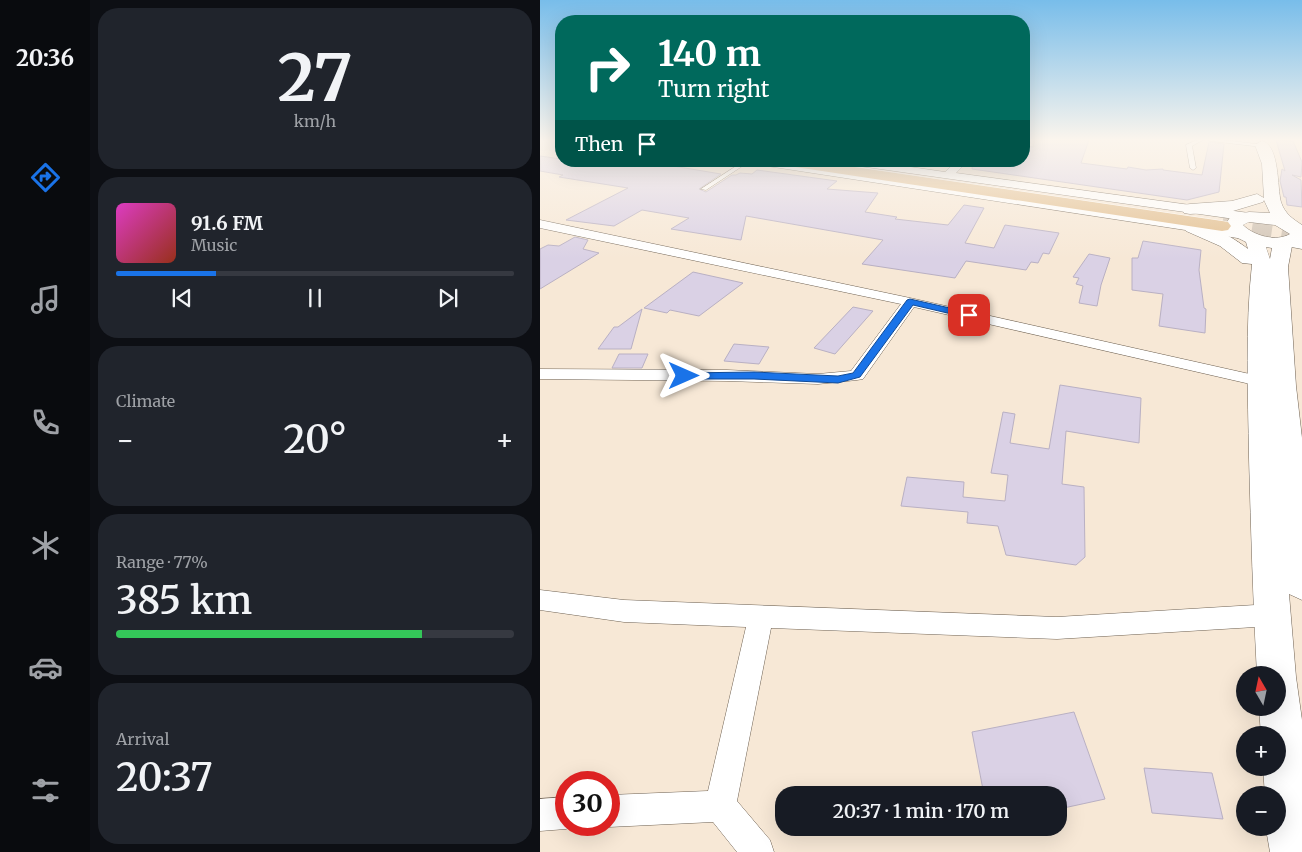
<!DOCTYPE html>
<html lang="en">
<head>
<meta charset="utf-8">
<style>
	body { margin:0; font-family:Merriweather,serif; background:#20242c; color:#f1f3f6; height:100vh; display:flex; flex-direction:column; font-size:19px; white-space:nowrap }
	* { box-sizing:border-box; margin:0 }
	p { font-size:16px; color:#9ea1a6 }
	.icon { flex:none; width:28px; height:28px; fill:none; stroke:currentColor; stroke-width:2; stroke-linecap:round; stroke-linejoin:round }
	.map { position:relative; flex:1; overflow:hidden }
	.details { display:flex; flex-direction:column; gap:8px; padding:8px; background:#0d0f14; width:450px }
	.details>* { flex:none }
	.top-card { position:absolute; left:15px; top:15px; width:475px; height:152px; border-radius:20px; box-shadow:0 5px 20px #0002; background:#00695c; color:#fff; overflow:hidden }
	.needle { width:32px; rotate:351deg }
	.fabs { position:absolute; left:696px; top:666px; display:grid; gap:10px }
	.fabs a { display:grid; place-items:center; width:50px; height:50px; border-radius:50%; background:#171b24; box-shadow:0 5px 20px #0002; font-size:25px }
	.speed { position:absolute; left:15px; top:771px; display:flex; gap:10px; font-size:25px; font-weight:700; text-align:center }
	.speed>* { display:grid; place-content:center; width:65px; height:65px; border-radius:50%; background:#171b24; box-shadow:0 5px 20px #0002; line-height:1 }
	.speed .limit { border:8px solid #d22; background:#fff; color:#111 }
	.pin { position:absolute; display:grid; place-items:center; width:42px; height:42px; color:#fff; margin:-21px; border-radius:10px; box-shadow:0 2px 8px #0006 }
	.me { position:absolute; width:55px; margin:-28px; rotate:90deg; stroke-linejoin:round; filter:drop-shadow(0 0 4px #0008) }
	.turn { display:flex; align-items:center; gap:18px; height:105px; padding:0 20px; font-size:22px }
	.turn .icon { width:65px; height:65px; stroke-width:2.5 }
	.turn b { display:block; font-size:35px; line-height:42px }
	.then { display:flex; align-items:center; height:48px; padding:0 20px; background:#0003; gap:10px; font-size:19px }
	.big { font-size:38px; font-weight:600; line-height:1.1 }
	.details .card { flex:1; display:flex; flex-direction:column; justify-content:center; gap:8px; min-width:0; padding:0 18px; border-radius:20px; background:#20242c }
	.details .dial { align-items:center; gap:0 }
	.dial b { font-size:65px; line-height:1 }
	.song { display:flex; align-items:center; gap:15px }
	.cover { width:60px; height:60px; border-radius:8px; background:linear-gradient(135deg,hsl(310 70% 55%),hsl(10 70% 35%)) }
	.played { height:5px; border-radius:2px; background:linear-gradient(90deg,#1a73e8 25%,#363941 25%) }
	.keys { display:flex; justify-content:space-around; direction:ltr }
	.heat { display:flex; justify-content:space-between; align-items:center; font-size:28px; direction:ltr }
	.charge { height:8px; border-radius:4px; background:linear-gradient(90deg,#34c759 77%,#363941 0) }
	.trip { position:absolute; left:235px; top:786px; width:292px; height:50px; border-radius:20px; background:#171b24; box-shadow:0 5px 20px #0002; font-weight:600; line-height:50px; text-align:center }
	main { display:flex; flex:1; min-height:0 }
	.menu { display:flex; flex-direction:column; width:90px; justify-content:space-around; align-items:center; background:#090b0e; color:#9ea1a6 }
	.menu .icon { width:35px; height:35px }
	.menu .active { color:#1a73e8 }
	.menu b { font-size:22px; color:#f1f3f6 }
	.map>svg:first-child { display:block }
</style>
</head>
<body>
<main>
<nav class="menu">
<b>20:36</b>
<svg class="icon active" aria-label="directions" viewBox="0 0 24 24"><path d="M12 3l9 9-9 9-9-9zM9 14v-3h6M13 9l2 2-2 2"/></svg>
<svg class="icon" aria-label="music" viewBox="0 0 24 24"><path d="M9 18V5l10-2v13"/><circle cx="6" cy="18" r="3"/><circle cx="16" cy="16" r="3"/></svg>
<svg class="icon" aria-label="phone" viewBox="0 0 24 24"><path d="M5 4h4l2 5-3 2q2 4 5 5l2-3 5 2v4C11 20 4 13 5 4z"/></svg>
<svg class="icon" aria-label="climate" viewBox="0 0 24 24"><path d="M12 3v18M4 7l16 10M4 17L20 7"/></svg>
<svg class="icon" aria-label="car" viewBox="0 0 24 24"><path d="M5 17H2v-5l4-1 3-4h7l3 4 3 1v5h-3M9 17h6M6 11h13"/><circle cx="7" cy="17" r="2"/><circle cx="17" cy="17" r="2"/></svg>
<svg class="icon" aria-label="filters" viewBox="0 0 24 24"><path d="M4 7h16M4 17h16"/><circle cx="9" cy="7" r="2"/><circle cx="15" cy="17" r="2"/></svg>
</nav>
<section class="details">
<div class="card dial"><b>27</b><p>km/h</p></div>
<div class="card">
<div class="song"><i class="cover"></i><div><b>91.6 FM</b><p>Music</p></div></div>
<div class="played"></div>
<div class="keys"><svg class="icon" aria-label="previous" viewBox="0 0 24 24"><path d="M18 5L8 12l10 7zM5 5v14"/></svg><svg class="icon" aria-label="pause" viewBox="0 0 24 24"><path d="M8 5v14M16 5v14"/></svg><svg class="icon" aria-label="next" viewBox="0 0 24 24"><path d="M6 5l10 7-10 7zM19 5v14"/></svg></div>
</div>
<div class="card"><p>Climate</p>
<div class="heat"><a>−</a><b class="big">20°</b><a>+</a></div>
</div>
<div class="card"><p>Range · 77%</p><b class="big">385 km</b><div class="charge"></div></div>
<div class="card"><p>Arrival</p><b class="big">20:37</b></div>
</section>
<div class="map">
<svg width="762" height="852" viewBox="0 0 762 852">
	<rect width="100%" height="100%" fill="#f7e8d6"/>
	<!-- building -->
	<g fill="#dad1e5" stroke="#b9b0c3">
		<path d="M494,140H549L541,163L587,169L588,167L606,170L623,169V170L662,175L669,142L684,144L679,192L647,200L432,169L433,161H484V146L494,147Z"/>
		<path d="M736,140L753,141L762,162L761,177L752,175L761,180L762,207L747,205L746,197H744L740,181L742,169L745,171Z"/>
		<path d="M0,156L21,159V161L49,163L54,161H103L181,174L159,189L166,192L192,175H196L200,173L212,174L217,170L297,181L287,189L338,193L325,212L357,217L355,219L408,225L424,205L444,208L425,243L454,248L465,225L519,233L509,254L503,253L498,263L491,262L486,270L426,261L415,278L322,264L343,240L206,216L201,240L131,229L149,218L102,210L74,226L26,220L88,188L19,177L23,175L0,171Z"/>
		<path d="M35,237L48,240L43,249L59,253L0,289V249L8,245L19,246Z"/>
		<path d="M603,241L661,250L659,270L664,308L666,309L665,333L619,326L623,294L592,290V258H598Z"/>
		<path d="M549,254L570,258L561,285L557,306L539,303L543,286L536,284L539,278L533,277Z"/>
		<path d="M153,272L203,283L159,316L130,310L127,313L104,308Z"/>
		<path d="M313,307L333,311L295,354L274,348Z"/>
		<path d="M102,309L91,349H58L74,327H78Z"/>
		<path d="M194,344L229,347L219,364L184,361Z"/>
		<path d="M79,354H108L102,368H72Z"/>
		<path d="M520,385L601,398L599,443L526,431L522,484L544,487L545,557L536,565L466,555L458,526L427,523L428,512L361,506L367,477L424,482L423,497L465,501L468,475L451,473L463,412L475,414L470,443L509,449Z"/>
		<path d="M534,712L565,799L519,809V795H444L432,732Z"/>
		<path d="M604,768L672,773L683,819L612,813Z"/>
	</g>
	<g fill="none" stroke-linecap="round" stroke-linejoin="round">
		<!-- primary-tunnel -->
		<path stroke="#d1c4b5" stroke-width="20" stroke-dasharray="20 10" stroke-linecap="butt" d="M682,226L762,238"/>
		<defs>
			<g id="lane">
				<path d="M657,140H663L652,146L656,168L653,170L650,168L646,145Z"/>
				<path d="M669,140H683L725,145L722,147L671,141Z"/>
				<path d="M204,161H210L166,190L161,189Z"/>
			</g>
			<g id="street">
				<path d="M209,161H236L704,231L710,235L704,239L214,164Z"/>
				<path d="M300,161H329L405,172L417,161H428L416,173L709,213L715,217L709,221L305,164Z"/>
				<path d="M0,220L370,298L732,379L738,380L741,384L738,388L732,389L374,307L323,379L317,380L278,384L187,381L0,379V369L187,370L278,374L311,371L361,304L0,228Z"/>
				<path d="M745,238L762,241V249L741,245L739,242Z"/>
				<path d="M0,590L84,600L517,617L732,604L741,607L745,615L741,623L732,626L517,639L231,628L197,801L230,840L234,852H197L173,822L69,827L65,825H69V795L168,791L206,627L84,622L0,610Z"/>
				<path d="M26,797V825H35L26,829L0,831V799Z"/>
			</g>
			<path id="secondary" d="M722,141C740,145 737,188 741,202C745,214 753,219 762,225V243L752,246L748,267L756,386L762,438V600L749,594L756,677L762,720V852H730L726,829L738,828V795H725L723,768H738V735H721L719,708H738V675H717C713,603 711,530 709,458C708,393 705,328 712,264L702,263L680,246L646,231L643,227L646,223C663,219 694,238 708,249L706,242L692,235L685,225L691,216L709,212L730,213L724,200L723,202L693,211L650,214L644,213L642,209L644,205L650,204L692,201L717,194L724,198L722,164L715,145ZM709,222L735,225L750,234C736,242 714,236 703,225ZM726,247L732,248L730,259Z"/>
			<path id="primary" d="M235,161H274L682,221L688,222L691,226L688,230L682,231L242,165Z"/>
		</defs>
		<!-- lane casing -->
		<use href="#lane" stroke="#6f6253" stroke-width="1"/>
		<!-- street casing -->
		<use href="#street" stroke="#6f6253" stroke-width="1"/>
		<!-- secondary casing -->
		<use href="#secondary" stroke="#6f6253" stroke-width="1"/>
		<!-- primary casing -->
		<use href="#primary" stroke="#fff" stroke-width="1"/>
		<!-- lane -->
		<use href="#lane" fill="#fff" fill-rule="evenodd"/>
		<!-- street -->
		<use href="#street" fill="#fff" fill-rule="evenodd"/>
		<!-- secondary -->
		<use href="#secondary" fill="#fff" fill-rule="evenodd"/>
		<!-- primary -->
		<use href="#primary" fill="#e3c091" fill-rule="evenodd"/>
	</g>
	<!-- sky -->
	<linearGradient id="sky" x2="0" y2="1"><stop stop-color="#78bdea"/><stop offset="0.54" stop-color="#fbf5ed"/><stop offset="1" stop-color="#fbf5ed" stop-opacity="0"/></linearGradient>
	<rect width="762" height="259" fill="url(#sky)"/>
	<!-- route -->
	<path fill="#1a73e8" stroke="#114b97" d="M370,299L432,313L433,315L429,318L373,305L320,377L298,383L214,379H144L139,376L144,373L214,372L298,376L313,373L367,300Z"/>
</svg>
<div class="fabs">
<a><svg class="needle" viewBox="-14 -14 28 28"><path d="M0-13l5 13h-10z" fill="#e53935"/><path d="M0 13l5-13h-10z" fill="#9ea1a6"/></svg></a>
<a>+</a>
<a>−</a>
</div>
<div class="speed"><div class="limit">30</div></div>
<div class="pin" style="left:429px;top:315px;background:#d93025"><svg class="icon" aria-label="arrive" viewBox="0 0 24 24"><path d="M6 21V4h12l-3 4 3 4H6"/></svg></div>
<svg class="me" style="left:144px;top:376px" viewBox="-20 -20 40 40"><path d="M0-17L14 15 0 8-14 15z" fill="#1a73e8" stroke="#fff" stroke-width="4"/></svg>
<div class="trip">20:37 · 1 min · 170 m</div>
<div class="top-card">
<div class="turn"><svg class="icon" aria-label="right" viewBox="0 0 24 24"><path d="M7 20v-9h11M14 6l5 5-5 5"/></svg><div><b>140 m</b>Turn right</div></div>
<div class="then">Then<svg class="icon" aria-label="arrive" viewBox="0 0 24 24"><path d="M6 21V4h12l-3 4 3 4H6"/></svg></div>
</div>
</div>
</main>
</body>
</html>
